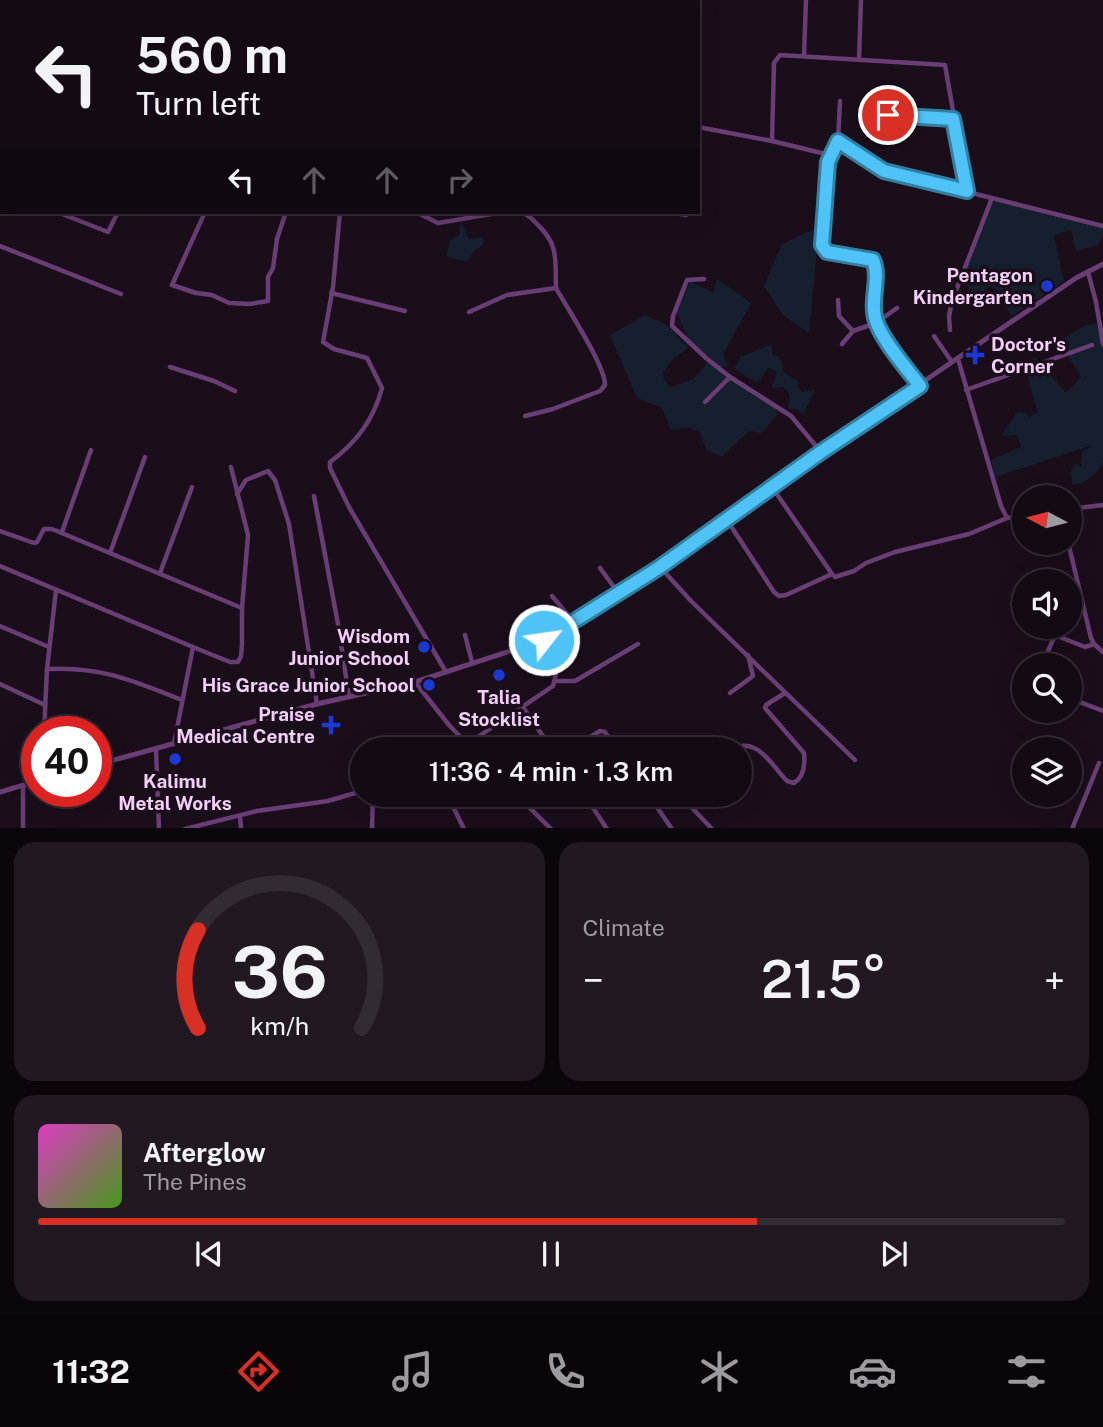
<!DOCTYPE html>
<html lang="en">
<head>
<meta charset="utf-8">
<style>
	body { margin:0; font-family:"Public Sans",sans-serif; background:#211822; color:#f1f3f6; height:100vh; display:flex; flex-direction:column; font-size:26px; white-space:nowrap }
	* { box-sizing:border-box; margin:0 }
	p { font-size:23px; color:#9d9aa0 }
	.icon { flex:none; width:38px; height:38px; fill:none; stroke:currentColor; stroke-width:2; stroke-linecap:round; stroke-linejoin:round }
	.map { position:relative; height:828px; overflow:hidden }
	.side { display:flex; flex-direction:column; gap:14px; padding:14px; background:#0b060b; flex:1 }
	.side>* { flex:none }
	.guide { position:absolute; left:0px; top:0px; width:700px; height:214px; box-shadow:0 4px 18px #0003,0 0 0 2px #332b34; background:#140a14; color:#f1f3f6; overflow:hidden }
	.needle { width:46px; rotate:277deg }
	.tools { position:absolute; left:1012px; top:485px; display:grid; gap:14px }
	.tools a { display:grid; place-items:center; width:70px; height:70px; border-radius:50%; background:#140a14; box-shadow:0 4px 18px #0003,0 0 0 2px #332b34; font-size:35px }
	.speed { position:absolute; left:21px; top:716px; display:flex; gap:14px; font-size:35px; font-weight:700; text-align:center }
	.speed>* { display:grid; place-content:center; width:91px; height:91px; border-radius:50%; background:#140a14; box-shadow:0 4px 18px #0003,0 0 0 2px #332b34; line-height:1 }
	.speed .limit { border:10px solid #d22; background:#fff; color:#111 }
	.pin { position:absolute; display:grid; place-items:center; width:60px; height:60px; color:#fff; margin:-30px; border:4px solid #fff; border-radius:50%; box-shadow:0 2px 7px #0007 }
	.me { position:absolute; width:77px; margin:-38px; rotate:60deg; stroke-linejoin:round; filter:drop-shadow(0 0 5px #0008) }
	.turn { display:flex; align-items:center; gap:24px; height:147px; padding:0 21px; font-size:32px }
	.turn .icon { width:91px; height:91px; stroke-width:2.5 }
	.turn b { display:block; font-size:49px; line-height:60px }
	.lanes { display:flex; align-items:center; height:66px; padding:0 21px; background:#0003; justify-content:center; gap:35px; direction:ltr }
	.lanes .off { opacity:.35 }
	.big { font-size:52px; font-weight:600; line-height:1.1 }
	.side .tile { flex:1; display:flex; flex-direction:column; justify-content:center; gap:10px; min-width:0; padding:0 24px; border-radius:21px; background:#211822 }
	.side .dial { align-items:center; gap:0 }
	.dial svg { height:182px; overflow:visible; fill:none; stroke:#332b34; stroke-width:7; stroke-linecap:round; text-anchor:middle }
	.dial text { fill:#f1f3f6; stroke:none }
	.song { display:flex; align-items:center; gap:21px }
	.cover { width:84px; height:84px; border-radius:10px; background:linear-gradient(135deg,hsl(310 70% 55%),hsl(100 70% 35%)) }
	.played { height:7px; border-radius:4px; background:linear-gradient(90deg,#d93025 70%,#332b34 70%) }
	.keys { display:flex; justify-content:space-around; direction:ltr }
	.heat { display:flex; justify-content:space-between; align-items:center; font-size:38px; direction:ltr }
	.side .tiles { flex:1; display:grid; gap:14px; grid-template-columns:1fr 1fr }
	.tile:last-child { grid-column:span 2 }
	.trip { position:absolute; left:350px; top:737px; width:402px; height:70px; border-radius:35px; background:#140a14; box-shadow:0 4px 18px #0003,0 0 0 2px #332b34; font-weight:600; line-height:70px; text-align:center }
	.dock { display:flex; height:112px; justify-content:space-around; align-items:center; background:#080408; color:#9d9aa0 }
	.dock .icon { width:49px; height:49px }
	.dock .active { color:#d93025 }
	.dock b { font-size:32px; color:#f1f3f6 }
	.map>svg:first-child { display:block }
</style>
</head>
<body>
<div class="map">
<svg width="1103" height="829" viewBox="0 0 1103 829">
	<rect width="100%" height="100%" fill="#1a0e1b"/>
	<!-- green -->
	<g fill="#161f2e">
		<path d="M994,197L1103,224V235L1098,245L1076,251L1071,230L1054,235L1064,281L1012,316L991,286L976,296L962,281Z"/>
		<path d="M462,223L469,239L483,238V245L473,252L468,261L448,258L447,255L450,240L460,235L459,226Z"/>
		<path d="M819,227L809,333L783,315L764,286L782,244Z"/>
		<path d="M717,279L751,303L723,355L728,366L720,367L689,340L676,312L690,281L713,293Z"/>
		<path d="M645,315L667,325L688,348L674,358L663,372L664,379L670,387L693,379L709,362L775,407L778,413L762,433L749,431L722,456L706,450L700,432L688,428L671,430L662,408L637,398L610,335Z"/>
		<path d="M1098,324L1103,342V462C1098,474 1085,484 1072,485L1071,470L1076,464L1081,467L1082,452L1093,445L995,477L991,460L1021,447L1017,435L1001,436L1017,412L1026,413L1029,417L1038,413L1025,368L1035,357L1066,393L1081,377L1059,341L1086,325Z"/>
		<path d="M772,344V354C782,357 783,363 783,372L798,381V387L802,392L815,390L803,415L795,408L791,410L788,408L790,395L784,387L772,388L777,371L768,368L757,383L734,369L741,357Z"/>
	</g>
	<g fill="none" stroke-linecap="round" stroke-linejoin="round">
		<!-- minor -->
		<g stroke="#693e74" stroke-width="4.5">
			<path d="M220,0L224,2"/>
			<path d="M514,0V2"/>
			<path d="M663,0V2"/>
			<path d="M250,2L251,0"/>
			<path d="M275,2L276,0"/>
			<path d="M334,2V0"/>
			<path d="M0,24L2,25"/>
			<path d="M804,56L806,0"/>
			<path d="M859,60L861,0"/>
			<path d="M0,79L2,80"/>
			<path d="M866,114L953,119"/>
			<path d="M698,127L772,141L830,155L838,141L884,171L1103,226"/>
			<path d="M0,133L2,134"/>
			<path d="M772,141L774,63L780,55L945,65L967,191"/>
			<path d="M838,141L840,101"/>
			<path d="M0,148L2,144"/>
			<path d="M830,155L822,245L827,252L873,260C877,271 874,308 876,323L897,308"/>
			<path d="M0,187L2,188"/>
			<path d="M57,212L108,232L118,212"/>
			<path d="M205,212L172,285L196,293L212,295L229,303L250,304L268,301V277L273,268L277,239L286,212"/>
			<path d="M340,212L333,287L323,342L334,349L367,358L382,388C374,419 355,444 330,462V468L349,507L446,672"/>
			<path d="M416,212L438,223L503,212"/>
			<path d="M669,212L686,215L687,212"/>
			<path d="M0,246L121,294"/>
			<path d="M1088,272L1096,302L1103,344"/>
			<path d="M704,279L687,280L673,316L672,326L706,358L730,377L791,416L821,452"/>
			<path d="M331,293L405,311"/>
			<path d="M838,300L839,316L853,331"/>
			<path d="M469,312L507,295L556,288C555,260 559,245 538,225C532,219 528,214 520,212"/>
			<path d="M950,330L949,316L952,301L992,198"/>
			<path d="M934,336L952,362"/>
			<path d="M842,344L853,331L876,323L889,345L920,386"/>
			<path d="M958,359L1001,506L1007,518L1024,516"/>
			<path d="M170,367L214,381L235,391"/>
			<path d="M966,390L1092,345"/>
			<path d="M705,402L730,377"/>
			<path d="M525,416L553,409L600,391L605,385C605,365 567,308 556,288"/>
			<path d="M772,487L832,574"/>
			<path d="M237,494L246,480L268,471L275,480L289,524L317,704"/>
			<path d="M314,496L338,624L349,697"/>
			<path d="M1069,509L1103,505"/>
			<path d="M727,520L774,592L779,596L786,595L832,574L835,577L854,571L866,563L895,552L969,534L1007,518"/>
			<path d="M0,531L34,543L37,542L44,529H52L242,608"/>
			<path d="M62,532L91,450"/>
			<path d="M1068,542L1091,638L1094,644L1103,652"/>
			<path d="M110,553L145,457"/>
			<path d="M0,566L193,647L230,662H238L241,656L242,644V608L248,535L231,467"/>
			<path d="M660,567L691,601L855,760"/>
			<path d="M600,568L619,594"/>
			<path d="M160,573L192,487"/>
			<path d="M552,596L574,622"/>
			<path d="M0,626L49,647"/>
			<path d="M465,635L472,662"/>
			<path d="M1042,665L1055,635L1085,647L1094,644"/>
			<path d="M47,669C101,666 134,681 182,700"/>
			<path d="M555,681H575L638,644"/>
			<path d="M415,682L449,725L472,749"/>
			<path d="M0,684L45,705"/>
			<path d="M730,693L753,676L748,655"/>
			<path d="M1069,698L1103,711"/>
			<path d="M522,706L552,749"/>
			<path d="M44,732L47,669L56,590"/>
			<path d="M174,744L193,647"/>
			<path d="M460,749L553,686L556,674L544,640"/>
			<path d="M571,749L600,731L605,732L617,749"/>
			<path d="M731,749C758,736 771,765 787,781L794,783C804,777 805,763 804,753L765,708L766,705L785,693"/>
			<path d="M156,750L159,829"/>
			<path d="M23,785V828"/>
			<path d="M447,794L464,829"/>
			<path d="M516,794L551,829"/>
			<path d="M584,794L607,829"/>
			<path d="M648,794L672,829"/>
			<path d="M679,794L712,829"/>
			<path d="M240,816L241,829"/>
			<path d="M185,829L257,811L328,801L362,791"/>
			<path d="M372,829L373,794"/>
			<path d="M1072,829L1099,763"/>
		</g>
		<!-- tertiary -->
		<g stroke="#693e74" stroke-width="5">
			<path d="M96,765L317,704L415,682L544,640L660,567L821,452L952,362L1076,278L1103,264"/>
			<path d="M0,792L37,781"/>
		</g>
	</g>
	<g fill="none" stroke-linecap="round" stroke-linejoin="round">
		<defs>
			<path id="route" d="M544,640L660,567L821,452L920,386C907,369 882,340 876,321C869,302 881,278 873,260L827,252L822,245L828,162L838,141L884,171L967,191L953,119L888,115"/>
		</defs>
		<!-- route casing -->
		<use href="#route" stroke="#337fa1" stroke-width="18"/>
		<!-- route -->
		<use href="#route" stroke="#4fc3f7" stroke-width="12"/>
	</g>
	<!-- markers -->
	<g fill="#1c39d6" stroke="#1a0e1b" stroke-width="2.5">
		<circle cx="1047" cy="286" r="7"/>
		<path d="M971.5 344.5h7v7h7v7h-7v7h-7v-7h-7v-7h7z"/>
		<circle cx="424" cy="647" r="7"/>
		<circle cx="499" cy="675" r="7"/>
		<circle cx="429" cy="685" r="7"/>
		<path d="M327.5 714.5h7v7h7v7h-7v7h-7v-7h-7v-7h7z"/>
		<circle cx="175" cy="759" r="7"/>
	</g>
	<g text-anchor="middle" stroke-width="7" stroke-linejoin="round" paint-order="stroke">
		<!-- poi labels -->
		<g font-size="19" font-weight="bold" fill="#f3cef9" stroke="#1a0e1b" text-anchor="end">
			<text x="1033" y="282">Pentagon<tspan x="1033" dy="22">Kindergarten</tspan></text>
			<text x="991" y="351" text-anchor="start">Doctor's<tspan x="991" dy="22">Corner</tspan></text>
			<text x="410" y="643">Wisdom<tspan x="410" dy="22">Junior School</tspan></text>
			<text x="415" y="692">His Grace Junior School</text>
			<text x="499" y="704" text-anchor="middle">Talia<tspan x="499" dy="22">Stocklist</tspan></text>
			<text x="315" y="721">Praise<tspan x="315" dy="22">Medical Centre</tspan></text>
			<text x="175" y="788" text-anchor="middle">Kalimu<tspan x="175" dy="22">Metal Works</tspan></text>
		</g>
	</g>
</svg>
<div class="tools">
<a><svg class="needle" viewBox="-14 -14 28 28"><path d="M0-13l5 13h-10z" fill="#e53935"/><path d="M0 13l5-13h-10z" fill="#9d9aa0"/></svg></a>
<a><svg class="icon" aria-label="sound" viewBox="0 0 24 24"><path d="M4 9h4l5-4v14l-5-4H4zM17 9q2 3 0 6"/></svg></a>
<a><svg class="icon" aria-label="search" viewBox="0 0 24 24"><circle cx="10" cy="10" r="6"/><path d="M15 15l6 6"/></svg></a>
<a><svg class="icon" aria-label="layers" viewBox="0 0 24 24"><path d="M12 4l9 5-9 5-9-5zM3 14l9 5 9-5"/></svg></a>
</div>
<div class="speed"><div class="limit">40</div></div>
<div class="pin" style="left:888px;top:115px;background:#d93025"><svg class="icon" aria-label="arrive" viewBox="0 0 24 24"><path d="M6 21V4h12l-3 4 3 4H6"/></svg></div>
<svg class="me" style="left:544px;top:640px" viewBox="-20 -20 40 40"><circle r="17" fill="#4fc3f7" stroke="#fff" stroke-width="3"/><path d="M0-11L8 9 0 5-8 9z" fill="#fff"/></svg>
<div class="trip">11:36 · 4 min · 1.3 km</div>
<div class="guide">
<div class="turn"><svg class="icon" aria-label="left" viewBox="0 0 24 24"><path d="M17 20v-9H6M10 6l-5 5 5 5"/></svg><div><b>560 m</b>Turn left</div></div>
<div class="lanes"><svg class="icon" aria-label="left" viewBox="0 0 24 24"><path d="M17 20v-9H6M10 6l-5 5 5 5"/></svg><svg class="icon off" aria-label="ahead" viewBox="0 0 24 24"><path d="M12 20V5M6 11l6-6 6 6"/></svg><svg class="icon off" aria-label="ahead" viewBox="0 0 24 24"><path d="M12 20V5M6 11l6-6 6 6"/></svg><svg class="icon off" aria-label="right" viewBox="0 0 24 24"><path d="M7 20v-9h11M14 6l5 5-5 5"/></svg></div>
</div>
</div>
<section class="side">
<div class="tiles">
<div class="tile dial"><svg viewBox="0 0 100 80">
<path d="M14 69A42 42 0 1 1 86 69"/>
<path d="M14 69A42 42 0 0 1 14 26" stroke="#d93025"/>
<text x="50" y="56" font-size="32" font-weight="700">36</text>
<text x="50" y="72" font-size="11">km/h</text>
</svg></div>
<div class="tile"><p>Climate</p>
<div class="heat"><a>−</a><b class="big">21.5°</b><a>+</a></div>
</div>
<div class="tile">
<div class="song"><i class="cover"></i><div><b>Afterglow</b><p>The Pines</p></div></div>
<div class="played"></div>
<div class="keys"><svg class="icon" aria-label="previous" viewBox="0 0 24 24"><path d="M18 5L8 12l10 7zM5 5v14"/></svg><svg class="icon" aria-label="pause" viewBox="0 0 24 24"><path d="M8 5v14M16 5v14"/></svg><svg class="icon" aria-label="next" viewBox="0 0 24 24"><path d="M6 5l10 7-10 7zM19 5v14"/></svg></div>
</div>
</div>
</section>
<nav class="dock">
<b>11:32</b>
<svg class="icon active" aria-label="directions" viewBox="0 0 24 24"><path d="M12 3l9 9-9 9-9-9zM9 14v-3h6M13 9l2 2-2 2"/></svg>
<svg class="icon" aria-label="music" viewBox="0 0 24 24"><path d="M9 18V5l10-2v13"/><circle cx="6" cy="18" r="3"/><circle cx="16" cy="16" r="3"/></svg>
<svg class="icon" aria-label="phone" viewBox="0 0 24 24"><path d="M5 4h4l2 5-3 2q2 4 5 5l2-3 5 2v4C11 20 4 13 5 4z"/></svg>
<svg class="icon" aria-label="climate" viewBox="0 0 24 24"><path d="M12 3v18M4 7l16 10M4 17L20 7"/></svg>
<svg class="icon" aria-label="car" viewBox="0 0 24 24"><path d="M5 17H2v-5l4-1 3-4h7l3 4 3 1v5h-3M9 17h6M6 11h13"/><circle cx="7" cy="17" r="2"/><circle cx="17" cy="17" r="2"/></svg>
<svg class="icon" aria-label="filters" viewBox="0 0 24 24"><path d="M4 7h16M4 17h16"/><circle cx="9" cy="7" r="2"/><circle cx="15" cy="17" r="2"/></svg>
</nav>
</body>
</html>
